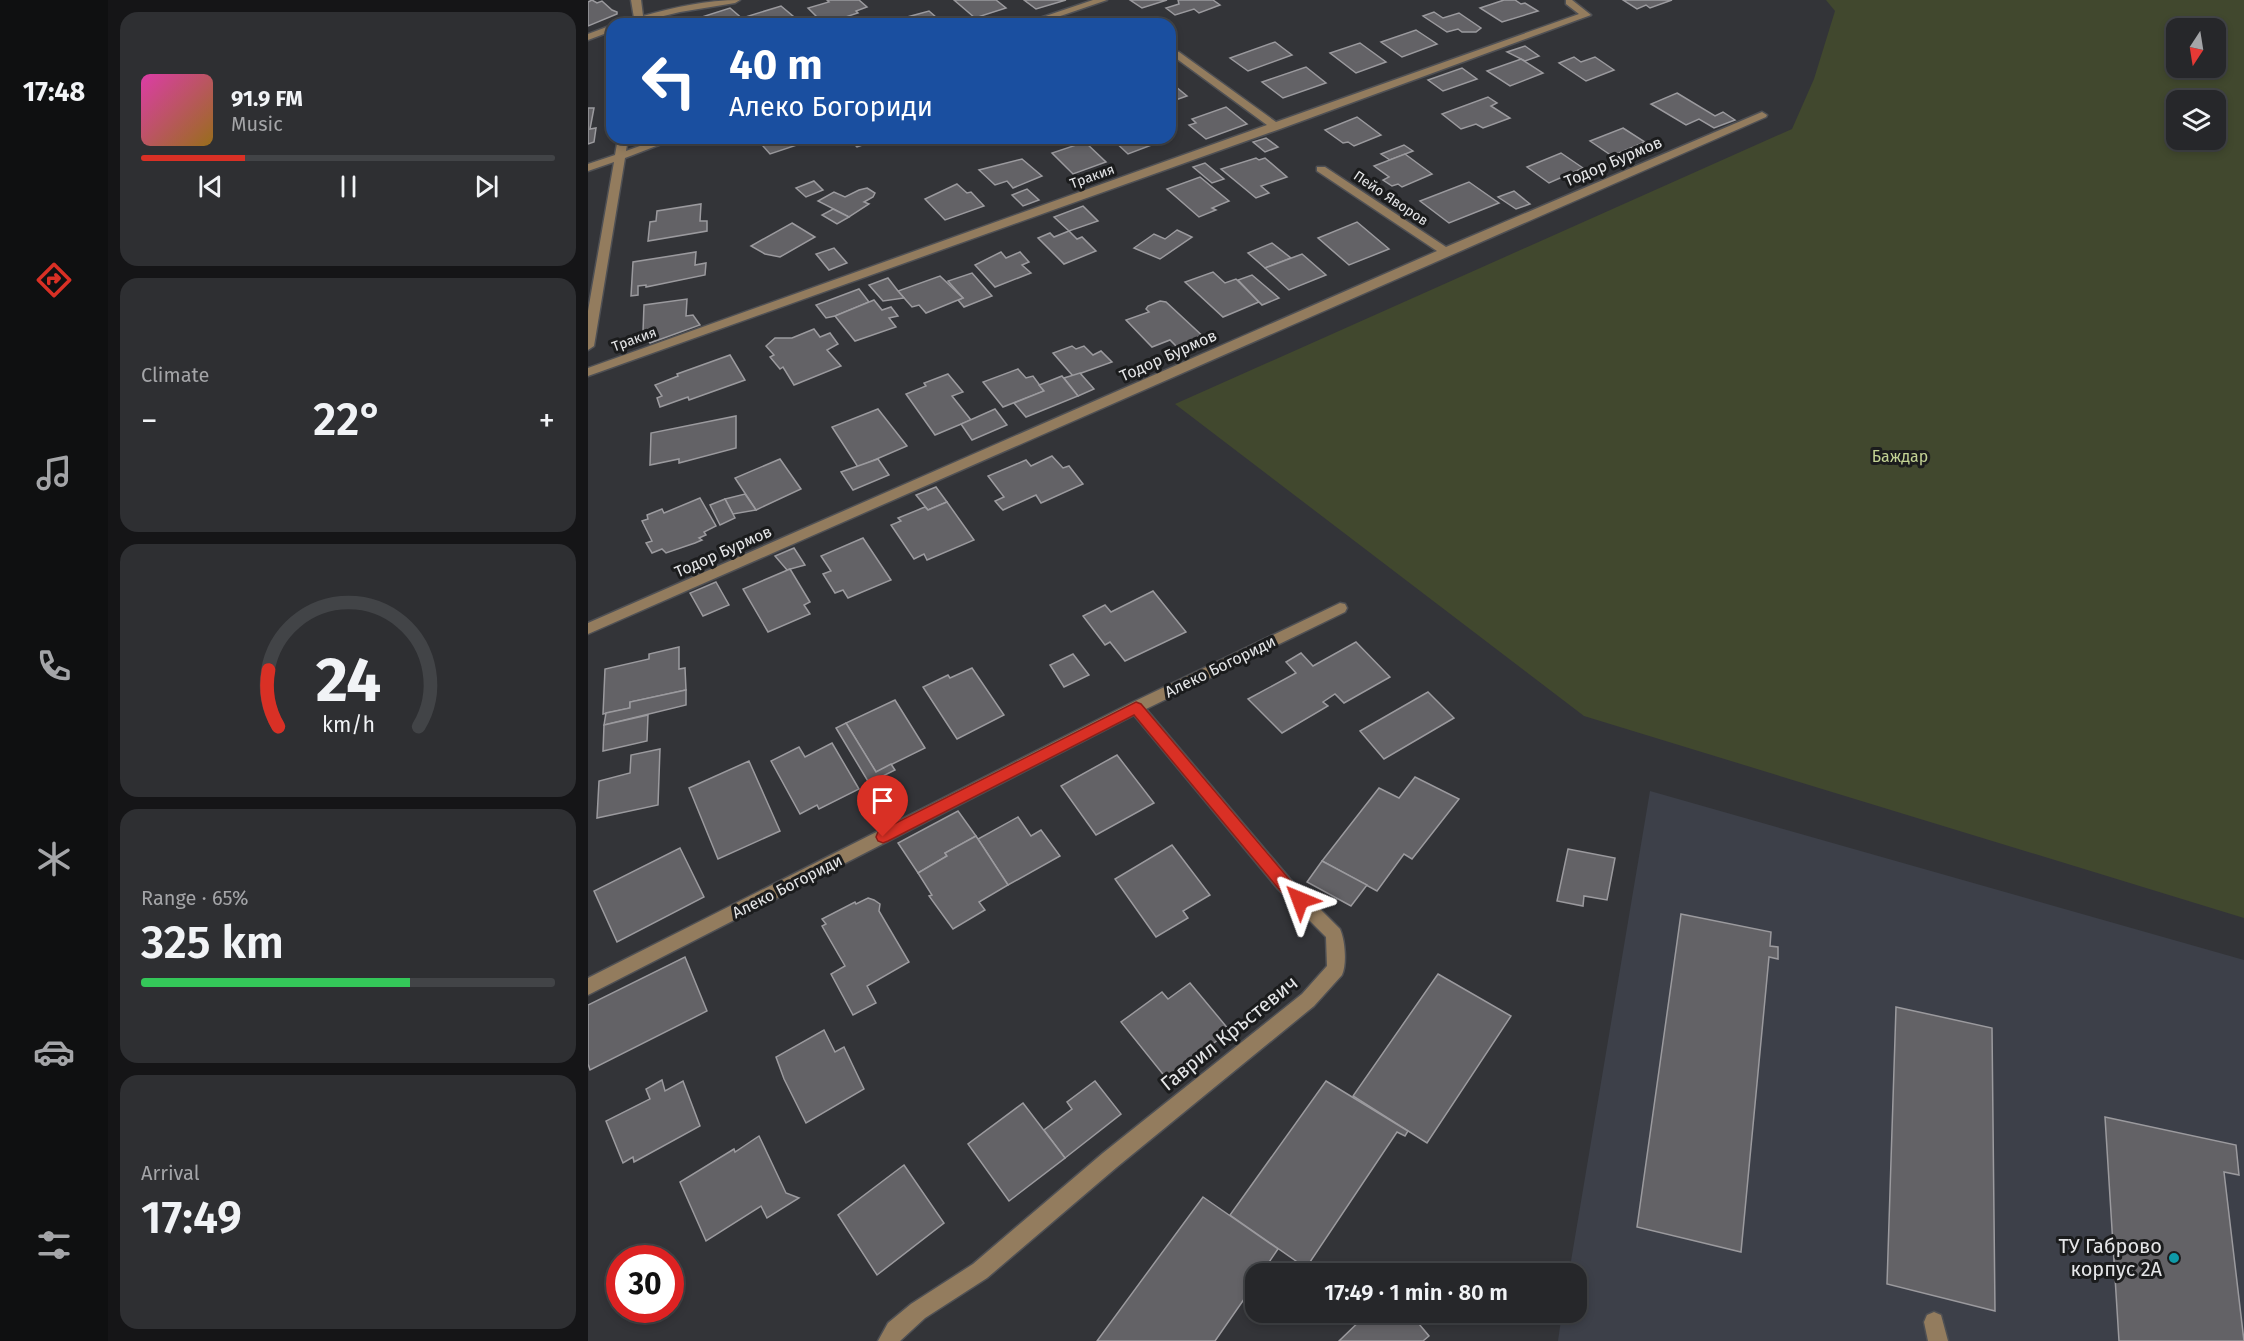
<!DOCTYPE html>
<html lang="en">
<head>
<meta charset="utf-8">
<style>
	body { margin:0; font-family:"Fira Sans",sans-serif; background:#2e2f32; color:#f1f3f6; height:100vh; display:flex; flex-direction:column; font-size:22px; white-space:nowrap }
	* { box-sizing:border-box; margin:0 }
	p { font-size:20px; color:#a4a5a8 }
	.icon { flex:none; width:33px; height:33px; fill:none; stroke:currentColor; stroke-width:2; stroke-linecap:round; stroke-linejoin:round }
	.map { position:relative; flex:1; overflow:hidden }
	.panel { display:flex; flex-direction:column; gap:12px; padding:12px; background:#151517; width:480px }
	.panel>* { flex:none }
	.hud { position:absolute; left:18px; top:18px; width:570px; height:126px; border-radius:18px; box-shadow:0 3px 9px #0003,0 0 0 2px #424447; background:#1a4fa0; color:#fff; overflow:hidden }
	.needle { width:39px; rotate:192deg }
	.tools { position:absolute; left:1578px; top:18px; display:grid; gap:12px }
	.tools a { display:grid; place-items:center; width:60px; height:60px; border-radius:12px; background:#26272a; box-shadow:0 3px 9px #0003,0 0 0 2px #424447; font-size:30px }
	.speed { position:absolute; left:18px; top:1245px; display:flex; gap:12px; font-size:30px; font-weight:700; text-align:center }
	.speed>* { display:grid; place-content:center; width:78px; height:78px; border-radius:50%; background:#26272a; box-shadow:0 3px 9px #0003,0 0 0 2px #424447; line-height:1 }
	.speed .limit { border:9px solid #d22; background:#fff; color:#111 }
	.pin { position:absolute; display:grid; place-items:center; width:51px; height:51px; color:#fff; margin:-62px -26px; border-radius:50% 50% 50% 0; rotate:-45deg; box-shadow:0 0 6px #0007 }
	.pin .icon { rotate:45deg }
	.me { position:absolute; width:66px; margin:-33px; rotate:316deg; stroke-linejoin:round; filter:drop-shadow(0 0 4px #0008) }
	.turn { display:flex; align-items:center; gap:21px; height:126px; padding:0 24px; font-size:27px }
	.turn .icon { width:78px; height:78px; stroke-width:2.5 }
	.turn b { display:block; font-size:42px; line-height:51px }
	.big { font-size:45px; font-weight:600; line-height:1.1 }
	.panel .tile { flex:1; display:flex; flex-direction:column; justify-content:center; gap:9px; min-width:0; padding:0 21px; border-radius:18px; background:#2e2f32 }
	.panel .dial { align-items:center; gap:0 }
	.dial svg { height:156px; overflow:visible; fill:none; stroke:#424447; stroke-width:7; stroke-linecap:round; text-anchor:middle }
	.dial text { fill:#f1f3f6; stroke:none }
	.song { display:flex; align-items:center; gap:18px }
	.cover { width:72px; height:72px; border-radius:9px; background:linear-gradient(135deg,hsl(320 70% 55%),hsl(40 70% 35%)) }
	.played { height:6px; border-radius:3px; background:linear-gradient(90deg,#d93025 25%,#424447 25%) }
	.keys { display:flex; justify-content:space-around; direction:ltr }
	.heat { display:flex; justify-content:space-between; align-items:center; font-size:33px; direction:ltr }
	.charge { height:9px; border-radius:4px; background:linear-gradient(90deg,#34c759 65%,#424447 0) }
	.trip { position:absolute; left:657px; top:1263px; width:342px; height:60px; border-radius:18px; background:#26272a; box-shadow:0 3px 9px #0003,0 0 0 2px #424447; font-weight:600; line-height:60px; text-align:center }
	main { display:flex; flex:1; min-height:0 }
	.dock { display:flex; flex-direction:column; width:108px; justify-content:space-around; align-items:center; background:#0f1011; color:#a4a5a8 }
	.dock .icon { width:42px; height:42px }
	.dock .on { color:#d93025 }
	.dock b { font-size:27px; color:#f1f3f6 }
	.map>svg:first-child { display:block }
</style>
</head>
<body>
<main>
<nav class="dock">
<b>17:48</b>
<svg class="icon on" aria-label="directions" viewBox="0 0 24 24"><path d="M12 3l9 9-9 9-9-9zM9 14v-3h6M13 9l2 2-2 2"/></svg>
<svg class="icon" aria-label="music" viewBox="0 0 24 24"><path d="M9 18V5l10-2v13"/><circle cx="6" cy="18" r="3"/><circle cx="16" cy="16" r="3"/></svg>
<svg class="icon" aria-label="phone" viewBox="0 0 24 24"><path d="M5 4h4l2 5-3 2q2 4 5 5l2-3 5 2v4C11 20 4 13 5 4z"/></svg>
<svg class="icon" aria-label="climate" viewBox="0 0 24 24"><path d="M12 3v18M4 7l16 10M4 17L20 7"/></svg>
<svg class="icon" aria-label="car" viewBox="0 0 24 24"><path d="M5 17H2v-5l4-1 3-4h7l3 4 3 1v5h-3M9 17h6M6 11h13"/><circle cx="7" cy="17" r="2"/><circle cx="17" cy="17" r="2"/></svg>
<svg class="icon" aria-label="filters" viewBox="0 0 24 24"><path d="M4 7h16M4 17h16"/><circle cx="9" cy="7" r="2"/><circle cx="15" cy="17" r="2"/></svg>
</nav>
<section class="panel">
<div class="tile">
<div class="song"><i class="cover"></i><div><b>91.9 FM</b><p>Music</p></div></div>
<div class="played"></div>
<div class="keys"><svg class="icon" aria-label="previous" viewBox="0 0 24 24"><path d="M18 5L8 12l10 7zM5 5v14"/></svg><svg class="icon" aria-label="pause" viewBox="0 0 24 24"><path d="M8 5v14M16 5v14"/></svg><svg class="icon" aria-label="next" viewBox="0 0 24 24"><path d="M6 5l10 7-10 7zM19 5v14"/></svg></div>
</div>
<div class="tile"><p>Climate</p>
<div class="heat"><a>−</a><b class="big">22°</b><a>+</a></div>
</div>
<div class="tile dial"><svg viewBox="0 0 100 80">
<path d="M14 69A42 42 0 1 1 86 69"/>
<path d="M14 69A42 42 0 0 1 9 40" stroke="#d93025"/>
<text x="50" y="56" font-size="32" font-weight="700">24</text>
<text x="50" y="72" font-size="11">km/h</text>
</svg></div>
<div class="tile"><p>Range · 65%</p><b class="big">325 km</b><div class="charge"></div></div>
<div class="tile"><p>Arrival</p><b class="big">17:49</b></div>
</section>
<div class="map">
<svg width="1656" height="1341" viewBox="0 0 1656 1341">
	<rect width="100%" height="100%" fill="#333438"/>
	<!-- built -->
	<path fill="#3d4049" d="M1062,791L1656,960V1341H970L974,1313L988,1312V1274L981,1273Z"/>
	<!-- green -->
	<path fill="#41482e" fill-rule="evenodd" d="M1238,0H1656V918L996,716L587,404L1204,129L1226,79L1247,11ZM1588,28H1628V68H1588ZM1588,100H1628V140H1588Z"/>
	<!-- building -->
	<g fill="#636266" stroke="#9b9a9e" stroke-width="1.5">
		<path d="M4,0L9,3L14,1L24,10L29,12V14L0,26V2Z"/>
		<path d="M239,0H271L279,7L268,11L270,13L236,24L220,8L241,2Z"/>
		<path d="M366,0H408L418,8L387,18Z"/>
		<path d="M436,0H478L448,9Z"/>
		<path d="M542,0H579L554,8Z"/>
		<path d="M625,0L632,5L611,13L606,9L587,15L578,8L591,4L590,0Z"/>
		<path d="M916,0H927L933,4L937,3L950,11L914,22L892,8Z"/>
		<path d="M1035,0H1084L1062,8L1058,5L1049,9Z"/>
		<path d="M193,6L212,22L204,24H160L154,18Z"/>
		<path d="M142,8L157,21L148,24H92Z"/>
		<path d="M341,11L356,24H317L312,19Z"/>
		<path d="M846,12L855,18L871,13L893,28L888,32H874L870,29L859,32L835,16Z"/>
		<path d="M828,30L849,44L814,57L793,42Z"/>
		<path d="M687,42L704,55L660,71L642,58Z"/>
		<path d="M772,43L798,62L768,73L742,53Z"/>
		<path d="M937,46L951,56L937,61L919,52Z"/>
		<path d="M986,57L993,62L1007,57L1026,70L998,81L971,63Z"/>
		<path d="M933,59L955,73L922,86L899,71Z"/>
		<path d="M718,67L738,83L695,98L674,82Z"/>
		<path d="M874,68L889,79L855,91L840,80Z"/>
		<path d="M582,82L599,96L582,102Z"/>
		<path d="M1089,93L1127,116L1135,112L1147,120L1126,128L1111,119L1098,125L1063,104Z"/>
		<path d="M900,97L909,103L903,106L922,118L895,128L888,124L873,129L854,114Z"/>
		<path d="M638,107L659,124L618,139L601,125L608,123L604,119Z"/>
		<path d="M0,108H6L2,129L8,128L6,142L0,144Z"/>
		<path d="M769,117L793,135L766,146L760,142L755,143L737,130Z"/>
		<path d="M1035,128L1057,142L1024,156L1002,141Z"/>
		<path d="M168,138H218L221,141L182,154Z"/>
		<path d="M260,138H292V139L269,147Z"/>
		<path d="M523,138H564L569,143L540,154Z"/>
		<path d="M678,138L690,147L677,152L665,142Z"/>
		<path d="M497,142L518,162L485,174L464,153Z"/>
		<path d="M816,145L825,151L802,160L793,154Z"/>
		<path d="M973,153L995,168L961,183L939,167Z"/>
		<path d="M817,154L844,174L814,187L810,184L804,186L795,180L801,177L786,166Z"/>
		<path d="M668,158L671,160L677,158L699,177L673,186L681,193L668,198L633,169Z"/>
		<path d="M434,159L454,176L425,188L419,181L407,185L391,170Z"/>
		<path d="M617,163L636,179L624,183L605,167Z"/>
		<path d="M612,177L641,201L624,208L628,210L611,217L579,189Z"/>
		<path d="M226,181L235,190L218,197L208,188Z"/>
		<path d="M881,182L911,203L861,223L832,201Z"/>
		<path d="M369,184L379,193L383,192L396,206L357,220L337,199Z"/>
		<path d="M279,188L287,193L285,197L276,202L281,204L261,217L230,201L246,192L257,197L271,190Z"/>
		<path d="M439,189L451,200L435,206L424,195Z"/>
		<path d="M926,191L942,204L928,209L910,197Z"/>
		<path d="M113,204L112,221H119V231L60,241L62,222L68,221L69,211Z"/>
		<path d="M495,206L510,221L481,231L466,217Z"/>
		<path d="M245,209L261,217L249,224L234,215Z"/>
		<path d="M769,222L801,249L761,265L730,238Z"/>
		<path d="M204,223L227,237L192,257L177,254L163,246Z"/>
		<path d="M589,230L604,237L572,259L546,248L566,234L577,239Z"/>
		<path d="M481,231L489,239L494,237L508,251L476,264L450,238L462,233L466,237Z"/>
		<path d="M684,243L703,258L677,268L660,253Z"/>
		<path d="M246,248L259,263L241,270L228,254Z"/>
		<path d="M108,252L107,265L118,263L117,275L58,287V285L50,286V295L43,296L45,262Z"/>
		<path d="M413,252L418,258L432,252L441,262L434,265L443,273L407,287L387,265Z"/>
		<path d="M714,254L738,275L701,290L677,268Z"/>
		<path d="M625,272L637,283L648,279L671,302L635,317L597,282Z"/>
		<path d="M384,273L404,296L376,307L370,300L375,298L360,281Z"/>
		<path d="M664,275L677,286L691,298L674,305L650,280Z"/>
		<path d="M352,276L375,298L338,313L331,305L324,307L310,291Z"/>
		<path d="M300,278L310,291L316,298L295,301L281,285Z"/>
		<path d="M271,289L281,302L247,316L238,318L228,305Z"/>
		<path d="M99,299L98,316L105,315L112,325L62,343L55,332L56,305Z"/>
		<path d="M286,300L294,310L303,307L310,316L301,318L308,327L267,341L247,316Z"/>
		<path d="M572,301L578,302L620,341L594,352L582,340L564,347L538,320L561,312L558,309L560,306Z"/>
		<path d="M226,329L232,337L242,333L250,344L239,350L253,366L206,385L195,367L192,369L182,357L186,355L178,346L187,338H204Z"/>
		<path d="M484,346L488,349L496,346L505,355L513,351L524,362L485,376L465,353Z"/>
		<path d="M142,355L157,380L101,400L100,397L72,407L69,398L74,396L67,385L90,376L89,374Z"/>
		<path d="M430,369L438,378L445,376L456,391L415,407L395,382Z"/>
		<path d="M492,373L506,389L490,396L476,378Z"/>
		<path d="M360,374L375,392L364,396L383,420L347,435L318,394L338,386L336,383Z"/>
		<path d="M474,376L490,396L438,417L426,403L456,391L451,385Z"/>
		<path d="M290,409L319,446L270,467L244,427Z"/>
		<path d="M407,409L419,425L384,440L373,424Z"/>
		<path d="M148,416V448L91,463V459L62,465L63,433Z"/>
		<path d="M464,456L475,468L481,466L495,484L453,503L448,495L415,510L412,507L407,501L416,497L400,476L438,460L443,466Z"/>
		<path d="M192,459L213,489L168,510L147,478Z"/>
		<path d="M290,459L301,475L265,490L253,472Z"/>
		<path d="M348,487L359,502L340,510L328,495Z"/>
		<path d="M157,494L168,510L145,514L137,499Z"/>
		<path d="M112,498L128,526L116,532L118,535L111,538L114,540L107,543L78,553L74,549L64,553L58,543L64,541L54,521L60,519L59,515L74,509L76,513Z"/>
		<path d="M137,499L147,518L132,525L122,505Z"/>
		<path d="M359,502L386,540L339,560L336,554L326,559L303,525L313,521L310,518L337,507L340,510Z"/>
		<path d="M275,538L303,580L260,598L255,590L247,593L235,574L243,571L233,556Z"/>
		<path d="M206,548L217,565L199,570L187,556Z"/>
		<path d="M202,569L222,602L216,605L222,614L180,632L155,589Z"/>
		<path d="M128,582L141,605L115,616L102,593Z"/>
		<path d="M565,591L598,632L537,661L522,642L517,645L495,616L517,605L523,612Z"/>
		<path d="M768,642L802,677L756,703L747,694L735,702L740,706L694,733L660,699L708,673L698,662L713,653L725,666Z"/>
		<path d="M91,647V669L97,668L98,690L42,702V708L15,714L17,669L61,659V654Z"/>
		<path d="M485,654L501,675L476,687L462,665Z"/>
		<path d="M384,668L416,715L369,739L335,687L360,675L362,678Z"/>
		<path d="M98,690V705L16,725L18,713L42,708V702Z"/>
		<path d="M840,692L866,718L796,759L772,731Z"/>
		<path d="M307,700L337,748L288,772L258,723Z"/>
		<path d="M60,715L59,741L15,751L16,725Z"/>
		<path d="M258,723L288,772L303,764L307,770L281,783L248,728Z"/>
		<path d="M244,743L271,789L231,809L229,805L212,814L183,761L211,747L217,757Z"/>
		<path d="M72,749L70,805L9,818L11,781L42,773L43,755Z"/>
		<path d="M529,755L566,803L508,835L473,786Z"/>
		<path d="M161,761L192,831L130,859L101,788Z"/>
		<path d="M827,777L871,799L824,859L816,854L789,891L734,861L791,788L811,798Z"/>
		<path d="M370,811L388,836L357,853L359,856L330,873L310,843Z"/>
		<path d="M430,817L443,836L453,830L472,856L420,885L390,839Z"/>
		<path d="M388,836L420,885L391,902L397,910L365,929L341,896L344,895L330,873L359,856L357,853Z"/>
		<path d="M584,845L622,895L595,911L600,918L568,937L527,879Z"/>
		<path d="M92,848L116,897L29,942L6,891Z"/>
		<path d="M980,849L1027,858L1019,900L996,896L995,906L969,901Z"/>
		<path d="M734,861L779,885L763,906L719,882Z"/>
		<path d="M280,898L286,900L292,904L291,911L321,962L279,986L288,1003L265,1015L243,974L257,966L234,926L238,924L234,919L267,902L268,904Z"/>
		<path d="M1093,914L1183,932L1182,946L1190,947V959L1181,957L1153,1252L1049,1227Z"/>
		<path d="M97,957L119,1011L2,1070L0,1064V1005Z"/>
		<path d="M850,974L923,1016L839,1143L765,1096Z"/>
		<path d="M602,983L642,1031L578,1078L533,1022L574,992L580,999Z"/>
		<path d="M1308,1007L1404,1028L1407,1311L1299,1284Z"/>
		<path d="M236,1030L247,1052L256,1047L276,1089L218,1123L196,1079L188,1057Z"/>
		<path d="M74,1080L77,1091L95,1081L112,1126L46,1162L45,1157L35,1163L18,1121L62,1099L58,1089Z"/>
		<path d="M507,1081L533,1114L477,1158L456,1130L484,1109L479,1102Z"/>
		<path d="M738,1081L820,1131L817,1136L809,1132L718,1268L642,1215Z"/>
		<path d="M435,1103L477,1158L421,1201L380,1144Z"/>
		<path d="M1517,1117L1648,1145L1651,1175L1636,1172L1656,1341H1531Z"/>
		<path d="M171,1136L198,1193L211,1198L179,1218L173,1206L118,1241L92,1182L146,1149L147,1152Z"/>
		<path d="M316,1165L356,1223L289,1275L250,1215Z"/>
		<path d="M615,1197L690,1249L673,1274H668V1282L627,1341H509Z"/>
		<path d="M781,1312H821L841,1336L835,1341H751Z"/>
	</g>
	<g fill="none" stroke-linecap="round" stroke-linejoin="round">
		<defs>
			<g id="minor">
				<path d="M43,0H53L55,16C87,7 118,0 152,0L147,3L92,12L55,21L56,24H30L46,18Z"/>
				<path d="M505,0H519L449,24H434Z"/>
				<path d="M978,0H984L1003,15L692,129L0,376V368L679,125L585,56V52H591L688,122L991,14L978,4Z"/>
				<path d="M24,25V31L0,40V34Z"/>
				<path d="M1174,112L1179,115L1178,117L0,634V623L849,251L729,171V167H737L858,247Z"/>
				<path d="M30,138H40L38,151L74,138H89L37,158L6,346L0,350V311L26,162L0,171V164L27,155Z"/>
				<path d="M752,603L757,604L759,608L757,612L558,709L702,879L752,929C757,940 759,964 754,975L726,1006L529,1167L399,1278L337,1318L312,1341H290L300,1323L323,1304L385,1264L515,1153L714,994L739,966L738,937L690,889L546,715L0,995V978L543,703Z"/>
				<path d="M1346,1312L1353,1315L1360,1341H1340L1336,1322L1339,1315Z"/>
			</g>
		</defs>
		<!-- minor casing -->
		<use href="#minor" stroke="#4f5054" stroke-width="3"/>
		<!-- minor -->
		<use href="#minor" fill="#937c5e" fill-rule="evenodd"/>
	</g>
	<!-- route -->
	<path fill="#d93025" stroke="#8d1f18" stroke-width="1.5" d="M548,702L553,704L701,879L720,900L718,905C706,909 698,896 690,888L546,715L300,841L295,843L290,841L288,837L290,832Z"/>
	<!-- markers -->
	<circle fill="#0f9aa8" stroke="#1b1c1d" stroke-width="2" cx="1586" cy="1258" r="6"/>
	<g text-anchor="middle" stroke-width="6" stroke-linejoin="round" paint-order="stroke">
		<!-- far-street labels -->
		<g font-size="14" fill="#e5e6e8" stroke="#1b1c1d">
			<text transform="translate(504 176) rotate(-20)" y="5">Тракия</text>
			<text transform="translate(803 198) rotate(34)" y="5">Пейо Яворов</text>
			<text transform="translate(46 339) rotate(-20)" y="5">Тракия</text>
		</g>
		<!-- street labels -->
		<g font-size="16" fill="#e5e6e8" stroke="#1b1c1d">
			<text transform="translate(1025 161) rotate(-23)" y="6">Тодор Бурмов</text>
			<text transform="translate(580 355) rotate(-24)" y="6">Тодор Бурмов</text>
			<text transform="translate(135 551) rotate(-24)" y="6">Тодор Бурмов</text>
			<text transform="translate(632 666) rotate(-26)" y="6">Алеко Богориди</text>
			<text transform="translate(199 886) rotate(-27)" y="6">Алеко Богориди</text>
		</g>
		<!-- park labels -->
		<g font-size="16" fill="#c3d394" stroke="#1b1c1d">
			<text x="1312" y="462">Баждар</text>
		</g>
		<!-- near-street labels -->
		<g font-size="20" fill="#e5e6e8" stroke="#1b1c1d">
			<text transform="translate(641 1033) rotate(-39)" y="7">Гаврил Кръстевич</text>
		</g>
		<!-- near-poi labels -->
		<g font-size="20" fill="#e5e6e8" stroke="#1b1c1d" text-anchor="end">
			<text x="1574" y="1253">ТУ Габрово<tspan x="1574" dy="23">корпус 2А</tspan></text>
		</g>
	</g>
</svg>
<div class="tools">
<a><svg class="needle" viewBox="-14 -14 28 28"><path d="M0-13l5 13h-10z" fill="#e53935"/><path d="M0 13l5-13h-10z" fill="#a4a5a8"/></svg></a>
<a><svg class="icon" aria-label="layers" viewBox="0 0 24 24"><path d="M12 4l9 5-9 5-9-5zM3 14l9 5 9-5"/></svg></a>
</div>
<div class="speed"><div class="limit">30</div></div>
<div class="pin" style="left:295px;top:837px;background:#d93025"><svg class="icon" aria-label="arrive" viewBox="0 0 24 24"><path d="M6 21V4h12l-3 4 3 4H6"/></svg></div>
<svg class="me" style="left:712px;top:900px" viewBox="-20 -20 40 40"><path d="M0-17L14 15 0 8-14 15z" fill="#d93025" stroke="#fff" stroke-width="4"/></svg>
<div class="trip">17:49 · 1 min · 80 m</div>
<div class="hud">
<div class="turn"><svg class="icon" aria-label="left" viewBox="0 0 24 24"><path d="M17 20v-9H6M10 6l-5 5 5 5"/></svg><div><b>40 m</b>Алеко Богориди</div></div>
</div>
</div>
</main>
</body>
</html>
